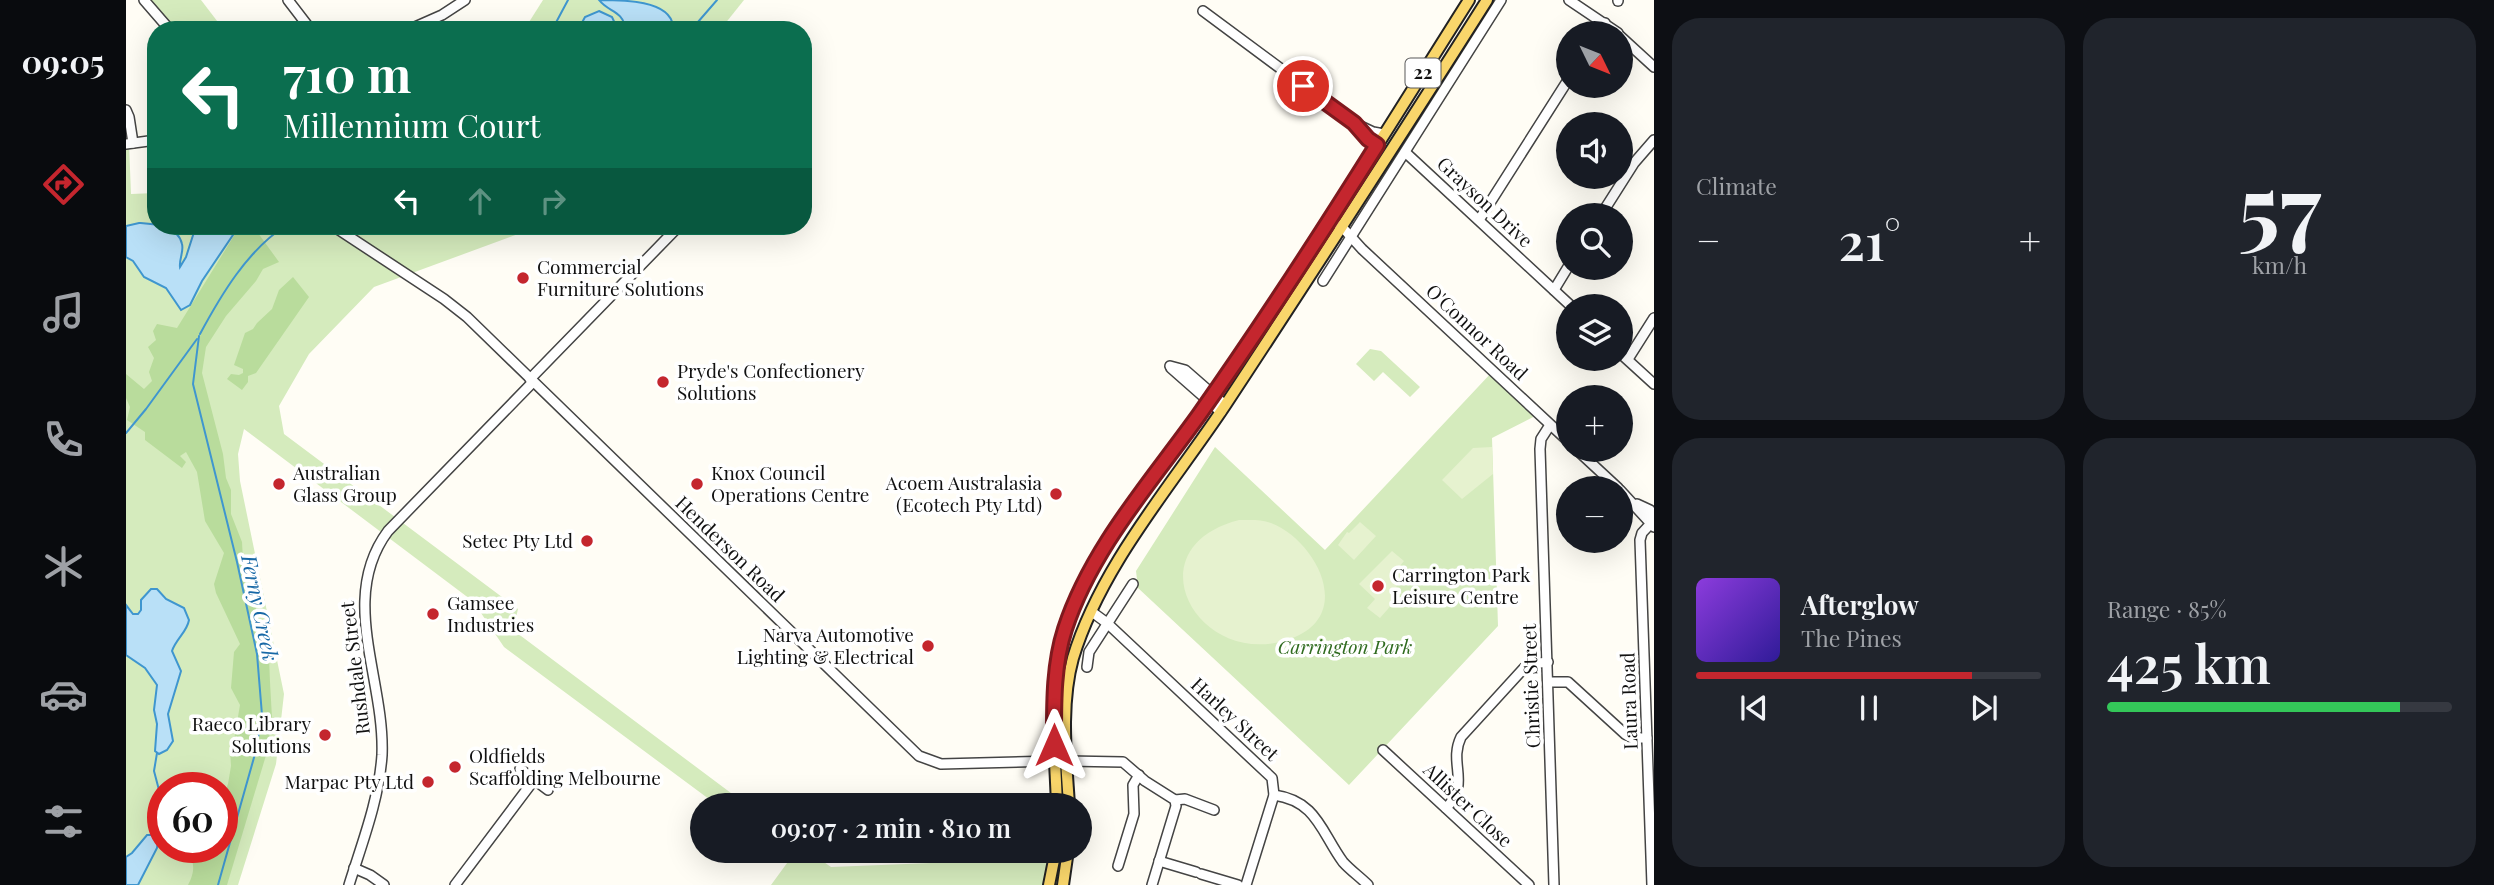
<!DOCTYPE html>
<html lang="en">
<head>
<meta charset="utf-8">
<style>
	body { margin:0; font-family:"Playfair Display",serif; background:#20242c; color:#f1f3f6; height:100vh; display:flex; flex-direction:column; font-size:26px; white-space:nowrap }
	* { box-sizing:border-box; margin:0 }
	p { font-size:23px; color:#9ea1a6 }
	.icon { flex:none; width:38px; height:38px; fill:none; stroke:currentColor; stroke-width:2; stroke-linecap:round; stroke-linejoin:round }
	.map { position:relative; flex:1; overflow:hidden }
	.drawer { display:flex; flex-direction:column; gap:18px; padding:18px; background:#0d0f14; width:840px }
	.drawer>* { flex:none }
	.guide { position:absolute; left:21px; top:21px; width:665px; height:214px; border-radius:28px; box-shadow:0 7px 28px #0002; background:#0b6e4f; color:#fff; overflow:hidden }
	.needle { width:46px; rotate:133deg }
	.tools { position:absolute; left:1430px; top:21px; display:grid; gap:14px }
	.tools a { display:grid; place-items:center; width:77px; height:77px; border-radius:50%; background:#171b24; box-shadow:0 7px 28px #0002; font-size:35px }
	.speed { position:absolute; left:21px; top:772px; display:flex; gap:14px; font-size:35px; font-weight:700; text-align:center }
	.speed>* { display:grid; place-content:center; width:91px; height:91px; border-radius:50%; background:#171b24; box-shadow:0 7px 28px #0002; line-height:1 }
	.speed .limit { border:10px solid #d22; background:#fff; color:#111 }
	.pin { position:absolute; display:grid; place-items:center; width:60px; height:60px; color:#fff; margin:-30px; border:4px solid #fff; border-radius:50%; box-shadow:0 2px 7px #0007 }
	.me { position:absolute; width:77px; margin:-38px; rotate:0deg; stroke-linejoin:round; filter:drop-shadow(0 0 5px #0008) }
	.turn { display:flex; align-items:center; gap:24px; height:147px; padding:0 21px; font-size:32px }
	.turn .icon { width:91px; height:91px; stroke-width:2.5 }
	.turn b { display:block; font-size:49px; line-height:60px }
	.lanes { display:flex; align-items:center; height:66px; padding:0 21px; background:#0003; justify-content:center; gap:35px; direction:ltr }
	.lanes .off { opacity:.35 }
	.big { font-size:52px; font-weight:600; line-height:1.1 }
	.drawer .widget { flex:1; display:flex; flex-direction:column; justify-content:center; gap:10px; min-width:0; padding:0 24px; border-radius:28px; background:#20242c }
	.drawer .dial { align-items:center; gap:0 }
	.dial b { font-size:91px; line-height:1 }
	.song { display:flex; align-items:center; gap:21px }
	.cover { width:84px; height:84px; border-radius:10px; background:linear-gradient(135deg,hsl(270 70% 55%),hsl(250 70% 35%)) }
	.played { height:7px; border-radius:4px; background:linear-gradient(90deg,#c4262e 80%,#363941 80%) }
	.keys { display:flex; justify-content:space-around; direction:ltr }
	.heat { display:flex; justify-content:space-between; align-items:center; font-size:38px; direction:ltr }
	.charge { height:10px; border-radius:5px; background:linear-gradient(90deg,#34c759 85%,#363941 0) }
	.drawer .tiles { flex:1; display:grid; gap:18px; grid-template-columns:repeat(2,1fr) }
	.trip { position:absolute; left:564px; top:793px; width:402px; height:70px; border-radius:35px; background:#171b24; box-shadow:0 7px 28px #0002; font-weight:600; line-height:70px; text-align:center }
	main { display:flex; flex:1; min-height:0 }
	.dock { display:flex; flex-direction:column; width:126px; justify-content:space-around; align-items:center; background:#090b0e; color:#9ea1a6 }
	.dock .icon { width:49px; height:49px }
	.dock .active { color:#c4262e }
	.dock b { font-size:32px; color:#f1f3f6 }
	.map>svg:first-child { display:block }
</style>
</head>
<body>
<main>
<nav class="dock">
<b>09:05</b>
<svg class="icon active" aria-label="directions" viewBox="0 0 24 24"><path d="M12 3l9 9-9 9-9-9zM9 14v-3h6M13 9l2 2-2 2"/></svg>
<svg class="icon" aria-label="music" viewBox="0 0 24 24"><path d="M9 18V5l10-2v13"/><circle cx="6" cy="18" r="3"/><circle cx="16" cy="16" r="3"/></svg>
<svg class="icon" aria-label="phone" viewBox="0 0 24 24"><path d="M5 4h4l2 5-3 2q2 4 5 5l2-3 5 2v4C11 20 4 13 5 4z"/></svg>
<svg class="icon" aria-label="climate" viewBox="0 0 24 24"><path d="M12 3v18M4 7l16 10M4 17L20 7"/></svg>
<svg class="icon" aria-label="car" viewBox="0 0 24 24"><path d="M5 17H2v-5l4-1 3-4h7l3 4 3 1v5h-3M9 17h6M6 11h13"/><circle cx="7" cy="17" r="2"/><circle cx="17" cy="17" r="2"/></svg>
<svg class="icon" aria-label="filters" viewBox="0 0 24 24"><path d="M4 7h16M4 17h16"/><circle cx="9" cy="7" r="2"/><circle cx="15" cy="17" r="2"/></svg>
</nav>
<div class="map">
<svg width="1528" height="885" viewBox="0 0 1528 885">
	<rect width="100%" height="100%" fill="#fffdf5"/>
	<!-- green -->
	<g fill="#d5ebbd" fill-rule="evenodd">
		<path d="M18,0H75L98,30H44Z"/>
		<path d="M417,0H618L594,30H398Z"/>
		<path d="M3,143L5,194L30,193V226H414L248,287L183,354L153,406L158,434L392,609L387,630L621,805H591L378,647L355,613L356,608L118,429L112,454L114,481L158,694L150,764L112,885H0V144ZM37,788H96V847H37Z"/>
		<path d="M1244,349L1255,351L1294,387L1284,397L1257,372L1248,381L1230,364Z"/>
		<path d="M1367,371L1413,414L1366,438L1372,626L1223,785L1012,588L1010,571L1089,447L1199,550Z"/>
		<path d="M653,851H682L705,867L929,858L923,885H645L664,859Z"/>
	</g>
	<!-- forest -->
	<g fill="#b9dc9c">
		<path d="M114,226H127L153,262L137,269L130,281L100,316L80,347L76,373L97,454L100,478L105,490V514L116,542L117,560L143,658L144,682L146,718L141,752L101,885H62C70,870 68,862 61,847H96V800L102,784L105,766L104,750L108,740L114,705L105,688L108,652L114,644L90,593L88,584L98,553L79,521L71,472L60,452L54,456L60,462L56,468L19,440V432L1,420L4,407L0,398V374L18,389L26,381L23,372L28,358L22,347L30,340L27,331L31,324L51,328Z"/>
		<path d="M167,277L183,297L130,373L122,376V382L116,390L101,379L105,374L113,375L117,373V369L108,365L119,333L127,329L131,323L146,309L153,290Z"/>
	</g>
	<!-- pitch -->
	<g fill="#e6f2cf">
		<path d="M1366,447L1367,474L1336,499L1316,480L1347,448Z"/>
		<path d="M1113,520C1123,520 1135,519 1145,523C1189,540 1228,612 1169,637C1075,676 1002,549 1113,520Z"/>
		<path d="M1234,522L1250,536L1228,560L1212,545L1221,532L1223,533Z"/>
		<path d="M1266,551L1278,561L1274,566L1282,573L1270,587L1276,593L1254,618L1241,608L1249,599L1233,584Z"/>
	</g>
	<!-- water -->
	<g fill="#b9e0f7" stroke="#3f96cf" stroke-width="2">
		<path d="M473,0C497,0 544,0 547,26L545,30H500C496,9 483,13 473,0Z"/>
		<path d="M473,11L486,17L492,30H452L459,17Z"/>
		<path d="M13,223C27,224 52,225 56,244C58,252 53,259 54,267L60,257L70,226H113L76,281L64,305L55,310L40,288L18,277L7,261L0,257V226Z"/>
		<path d="M25,589H31L40,599L58,608L63,620C61,632 50,639 46,651L55,671L42,714L47,741L41,750L33,754L29,751L31,724L28,710L31,685L19,668L0,655V605L7,614H12L15,610V600Z"/>
		<path d="M21,835H26L32,841L31,848L12,885H0V857L6,853Z"/>
	</g>
	<g fill="none" stroke-linecap="round" stroke-linejoin="round">
		<!-- stream -->
		<g stroke="#3f96cf" stroke-width="2">
			<path d="M426,30L442,0"/>
			<path d="M565,30L591,0"/>
			<path d="M74,334C95,295 121,251 159,226"/>
			<path d="M73,336L67,384L111,562L131,654L136,715L129,754L92,885"/>
			<path d="M0,433L20,409L71,339"/>
			<path d="M26,835L31,815L33,790L28,771L31,753"/>
		</g>
		<defs>
			<g id="minor">
				<path d="M18,0L44,30"/>
				<path d="M162,0L185,30"/>
				<path d="M1443,0L1492,33"/>
				<path d="M1492,1V0"/>
				<path d="M1077,11L1228,123L1247,132L1258,134"/>
				<path d="M282,30L316,15L339,0"/>
				<path d="M1472,33L1479,23"/>
				<path d="M1494,36L1528,67"/>
				<path d="M0,110L3,117L7,143"/>
				<path d="M1231,127L1251,145"/>
				<path d="M0,144L30,140"/>
				<path d="M1279,152L1445,306"/>
				<path d="M1475,215L1508,163L1528,140"/>
				<path d="M1204,220L1217,228L1236,249L1442,441"/>
				<path d="M1353,220L1442,80"/>
				<path d="M207,226L318,299L341,317L793,756L815,764L929,761"/>
				<path d="M1197,281L1375,0"/>
				<path d="M1428,290L1442,267"/>
				<path d="M1494,353L1528,384"/>
				<path d="M1502,359L1528,318"/>
				<path d="M1044,366L1059,370L1099,405"/>
				<path d="M1045,368L1095,412"/>
				<path d="M404,379L553,226"/>
				<path d="M1424,425L1415,439L1414,449L1428,885"/>
				<path d="M1451,450L1492,488"/>
				<path d="M1494,490L1528,527"/>
				<path d="M1511,504L1524,510L1528,518"/>
				<path d="M966,612L981,623L1146,778L1148,795L1120,885"/>
				<path d="M961,667L963,652L1007,584"/>
				<path d="M1423,682H1442L1499,734L1506,738H1521"/>
				<path d="M1257,750L1403,885"/>
				<path d="M941,761L997,762L1019,781L1049,800L1050,806L1026,885"/>
				<path d="M394,769L422,790"/>
				<path d="M1148,795C1191,801 1195,832 1217,862C1224,870 1234,877 1242,885"/>
				<path d="M1049,800L1059,799L1088,810"/>
				<path d="M1320,808C1345,783 1322,764 1335,737L1398,668L1405,664L1422,662"/>
				<path d="M1033,861L1070,872"/>
				<path d="M992,866L1008,814L1007,785L1013,775"/>
				<path d="M228,868L244,875L258,885"/>
				<path d="M1075,874L1112,885"/>
				<path d="M223,885C236,843 253,800 256,755C259,679 212,598 262,531L407,382"/>
				<path d="M329,885L408,780"/>
				<path d="M1526,885L1514,540L1516,533L1528,520"/>
			</g>
			<g id="major">
				<path d="M931,805C929,748 922,687 938,631C949,594 970,561 991,528C1026,475 1066,425 1102,373C1186,252 1264,125 1343,0"/>
				<path d="M943,805C940,757 934,705 947,658C975,565 1047,484 1100,404C1188,270 1275,136 1361,0"/>
				<path d="M923,885L930,850"/>
				<path d="M937,885L942,850"/>
			</g>
		</defs>
		<!-- minor casing -->
		<use href="#minor" stroke="#444" stroke-width="12"/>
		<!-- major casing -->
		<use href="#major" stroke="#222" stroke-width="14"/>
		<!-- minor -->
		<use href="#minor" stroke="#fff" stroke-width="9"/>
		<!-- major -->
		<use href="#major" stroke="#f9d66b" stroke-width="10"/>
	</g>
	<g fill="none" stroke-linecap="round" stroke-linejoin="round">
		<defs>
			<path id="route" d="M928,745C928,707 927,666 939,629C965,549 1025,482 1073,415C1135,327 1194,236 1251,145L1242,139L1228,123L1177,86"/>
		</defs>
		<!-- route casing -->
		<use href="#route" stroke="#7f191e" stroke-width="18"/>
		<!-- route -->
		<use href="#route" stroke="#c4262e" stroke-width="12"/>
	</g>
	<!-- markers -->
	<g fill="#c4262e" stroke="#fff" stroke-width="2.5">
		<circle cx="397" cy="278" r="7"/>
		<circle cx="537" cy="382" r="7"/>
		<circle cx="153" cy="484" r="7"/>
		<circle cx="571" cy="484" r="7"/>
		<circle cx="930" cy="494" r="7"/>
		<circle cx="461" cy="541" r="7"/>
		<circle cx="1252" cy="586" r="7"/>
		<circle cx="307" cy="614" r="7"/>
		<circle cx="802" cy="646" r="7"/>
		<circle cx="199" cy="735" r="7"/>
		<circle cx="329" cy="767" r="7"/>
		<circle cx="302" cy="782" r="7"/>
	</g>
	<g text-anchor="middle" stroke-width="7" stroke-linejoin="round" paint-order="stroke">
		<!-- shield labels -->
		<rect fill="#fff" stroke="#585858" stroke-width="2" x="1279.5" y="58.5" width="35" height="29" rx="5"/>
		<g font-size="18" font-weight="bold" fill="#111">
			<text x="1297" y="79">22</text>
		</g>
		<!-- street labels -->
		<g font-size="19" fill="#111" stroke="#fff">
			<text transform="translate(1359 202) rotate(43)" y="7">Grayson Drive</text>
			<text transform="translate(1351 332) rotate(43)" y="7">O'Connor Road</text>
			<text transform="translate(604 549) rotate(44)" y="7">Henderson Road</text>
			<text transform="translate(229 668) rotate(-97)" y="7">Rushdale Street</text>
			<text transform="translate(1405 686) rotate(-92)" y="7">Christie Street</text>
			<text transform="translate(1503 701) rotate(-92)" y="7">Laura Road</text>
			<text transform="translate(1109 719) rotate(43)" y="7">Harley Street</text>
			<text transform="translate(1342 805) rotate(43)" y="7">Allister Close</text>
		</g>
		<!-- poi labels -->
		<g font-size="19" fill="#111" stroke="#fff" text-anchor="start">
			<text x="411" y="274">Commercial<tspan x="411" dy="22">Furniture Solutions</tspan></text>
			<text x="551" y="378">Pryde's Confectionery<tspan x="551" dy="22">Solutions</tspan></text>
			<text x="167" y="480">Australian<tspan x="167" dy="22">Glass Group</tspan></text>
			<text x="585" y="480">Knox Council<tspan x="585" dy="22">Operations Centre</tspan></text>
			<text x="916" y="490" text-anchor="end">Acoem Australasia<tspan x="916" dy="22">(Ecotech Pty Ltd)</tspan></text>
			<text x="447" y="548" text-anchor="end">Setec Pty Ltd</text>
			<text x="1266" y="582">Carrington Park<tspan x="1266" dy="22">Leisure Centre</tspan></text>
			<text x="321" y="610">Gamsee<tspan x="321" dy="22">Industries</tspan></text>
			<text x="788" y="642" text-anchor="end">Narva Automotive<tspan x="788" dy="22">Lighting &amp; Electrical</tspan></text>
			<text x="185" y="731" text-anchor="end">Raeco Library<tspan x="185" dy="22">Solutions</tspan></text>
			<text x="343" y="763">Oldfields<tspan x="343" dy="22">Scaffolding Melbourne</tspan></text>
			<text x="288" y="789" text-anchor="end">Marpac Pty Ltd</text>
		</g>
		<!-- park labels -->
		<g font-size="19" font-style="italic" fill="#2f6b1f" stroke="#fff">
			<text x="1219" y="654">Carrington Park</text>
		</g>
		<!-- water labels -->
		<g font-size="21" font-style="italic" fill="#1768a6" stroke="#fff">
			<text transform="translate(133 608) rotate(78)" y="7">Ferny Creek</text>
		</g>
	</g>
</svg>
<div class="tools">
<a><svg class="needle" viewBox="-14 -14 28 28"><path d="M0-13l5 13h-10z" fill="#e53935"/><path d="M0 13l5-13h-10z" fill="#9ea1a6"/></svg></a>
<a><svg class="icon" aria-label="sound" viewBox="0 0 24 24"><path d="M4 9h4l5-4v14l-5-4H4zM17 9q2 3 0 6"/></svg></a>
<a><svg class="icon" aria-label="search" viewBox="0 0 24 24"><circle cx="10" cy="10" r="6"/><path d="M15 15l6 6"/></svg></a>
<a><svg class="icon" aria-label="layers" viewBox="0 0 24 24"><path d="M12 4l9 5-9 5-9-5zM3 14l9 5 9-5"/></svg></a>
<a>+</a>
<a>−</a>
</div>
<div class="speed"><div class="limit">60</div></div>
<div class="pin" style="left:1177px;top:86px;background:#d93025"><svg class="icon" aria-label="arrive" viewBox="0 0 24 24"><path d="M6 21V4h12l-3 4 3 4H6"/></svg></div>
<svg class="me" style="left:928px;top:745px" viewBox="-20 -20 40 40"><path d="M0-17L14 15 0 8-14 15z" fill="#c4262e" stroke="#fff" stroke-width="4"/></svg>
<div class="trip">09:07 · 2 min · 810 m</div>
<div class="guide">
<div class="turn"><svg class="icon" aria-label="left" viewBox="0 0 24 24"><path d="M17 20v-9H6M10 6l-5 5 5 5"/></svg><div><b>710 m</b>Millennium Court</div></div>
<div class="lanes"><svg class="icon" aria-label="left" viewBox="0 0 24 24"><path d="M17 20v-9H6M10 6l-5 5 5 5"/></svg><svg class="icon off" aria-label="ahead" viewBox="0 0 24 24"><path d="M12 20V5M6 11l6-6 6 6"/></svg><svg class="icon off" aria-label="right" viewBox="0 0 24 24"><path d="M7 20v-9h11M14 6l5 5-5 5"/></svg></div>
</div>
</div>
<section class="drawer">
<div class="tiles">
<div class="widget"><p>Climate</p>
<div class="heat"><a>−</a><b class="big">21°</b><a>+</a></div>
</div>
<div class="widget dial"><b>57</b><p>km/h</p></div>
<div class="widget">
<div class="song"><i class="cover"></i><div><b>Afterglow</b><p>The Pines</p></div></div>
<div class="played"></div>
<div class="keys"><svg class="icon" aria-label="previous" viewBox="0 0 24 24"><path d="M18 5L8 12l10 7zM5 5v14"/></svg><svg class="icon" aria-label="pause" viewBox="0 0 24 24"><path d="M8 5v14M16 5v14"/></svg><svg class="icon" aria-label="next" viewBox="0 0 24 24"><path d="M6 5l10 7-10 7zM19 5v14"/></svg></div>
</div>
<div class="widget"><p>Range · 85%</p><b class="big">425 km</b><div class="charge"></div></div>
</div>
</section>
</main>
</body>
</html>
